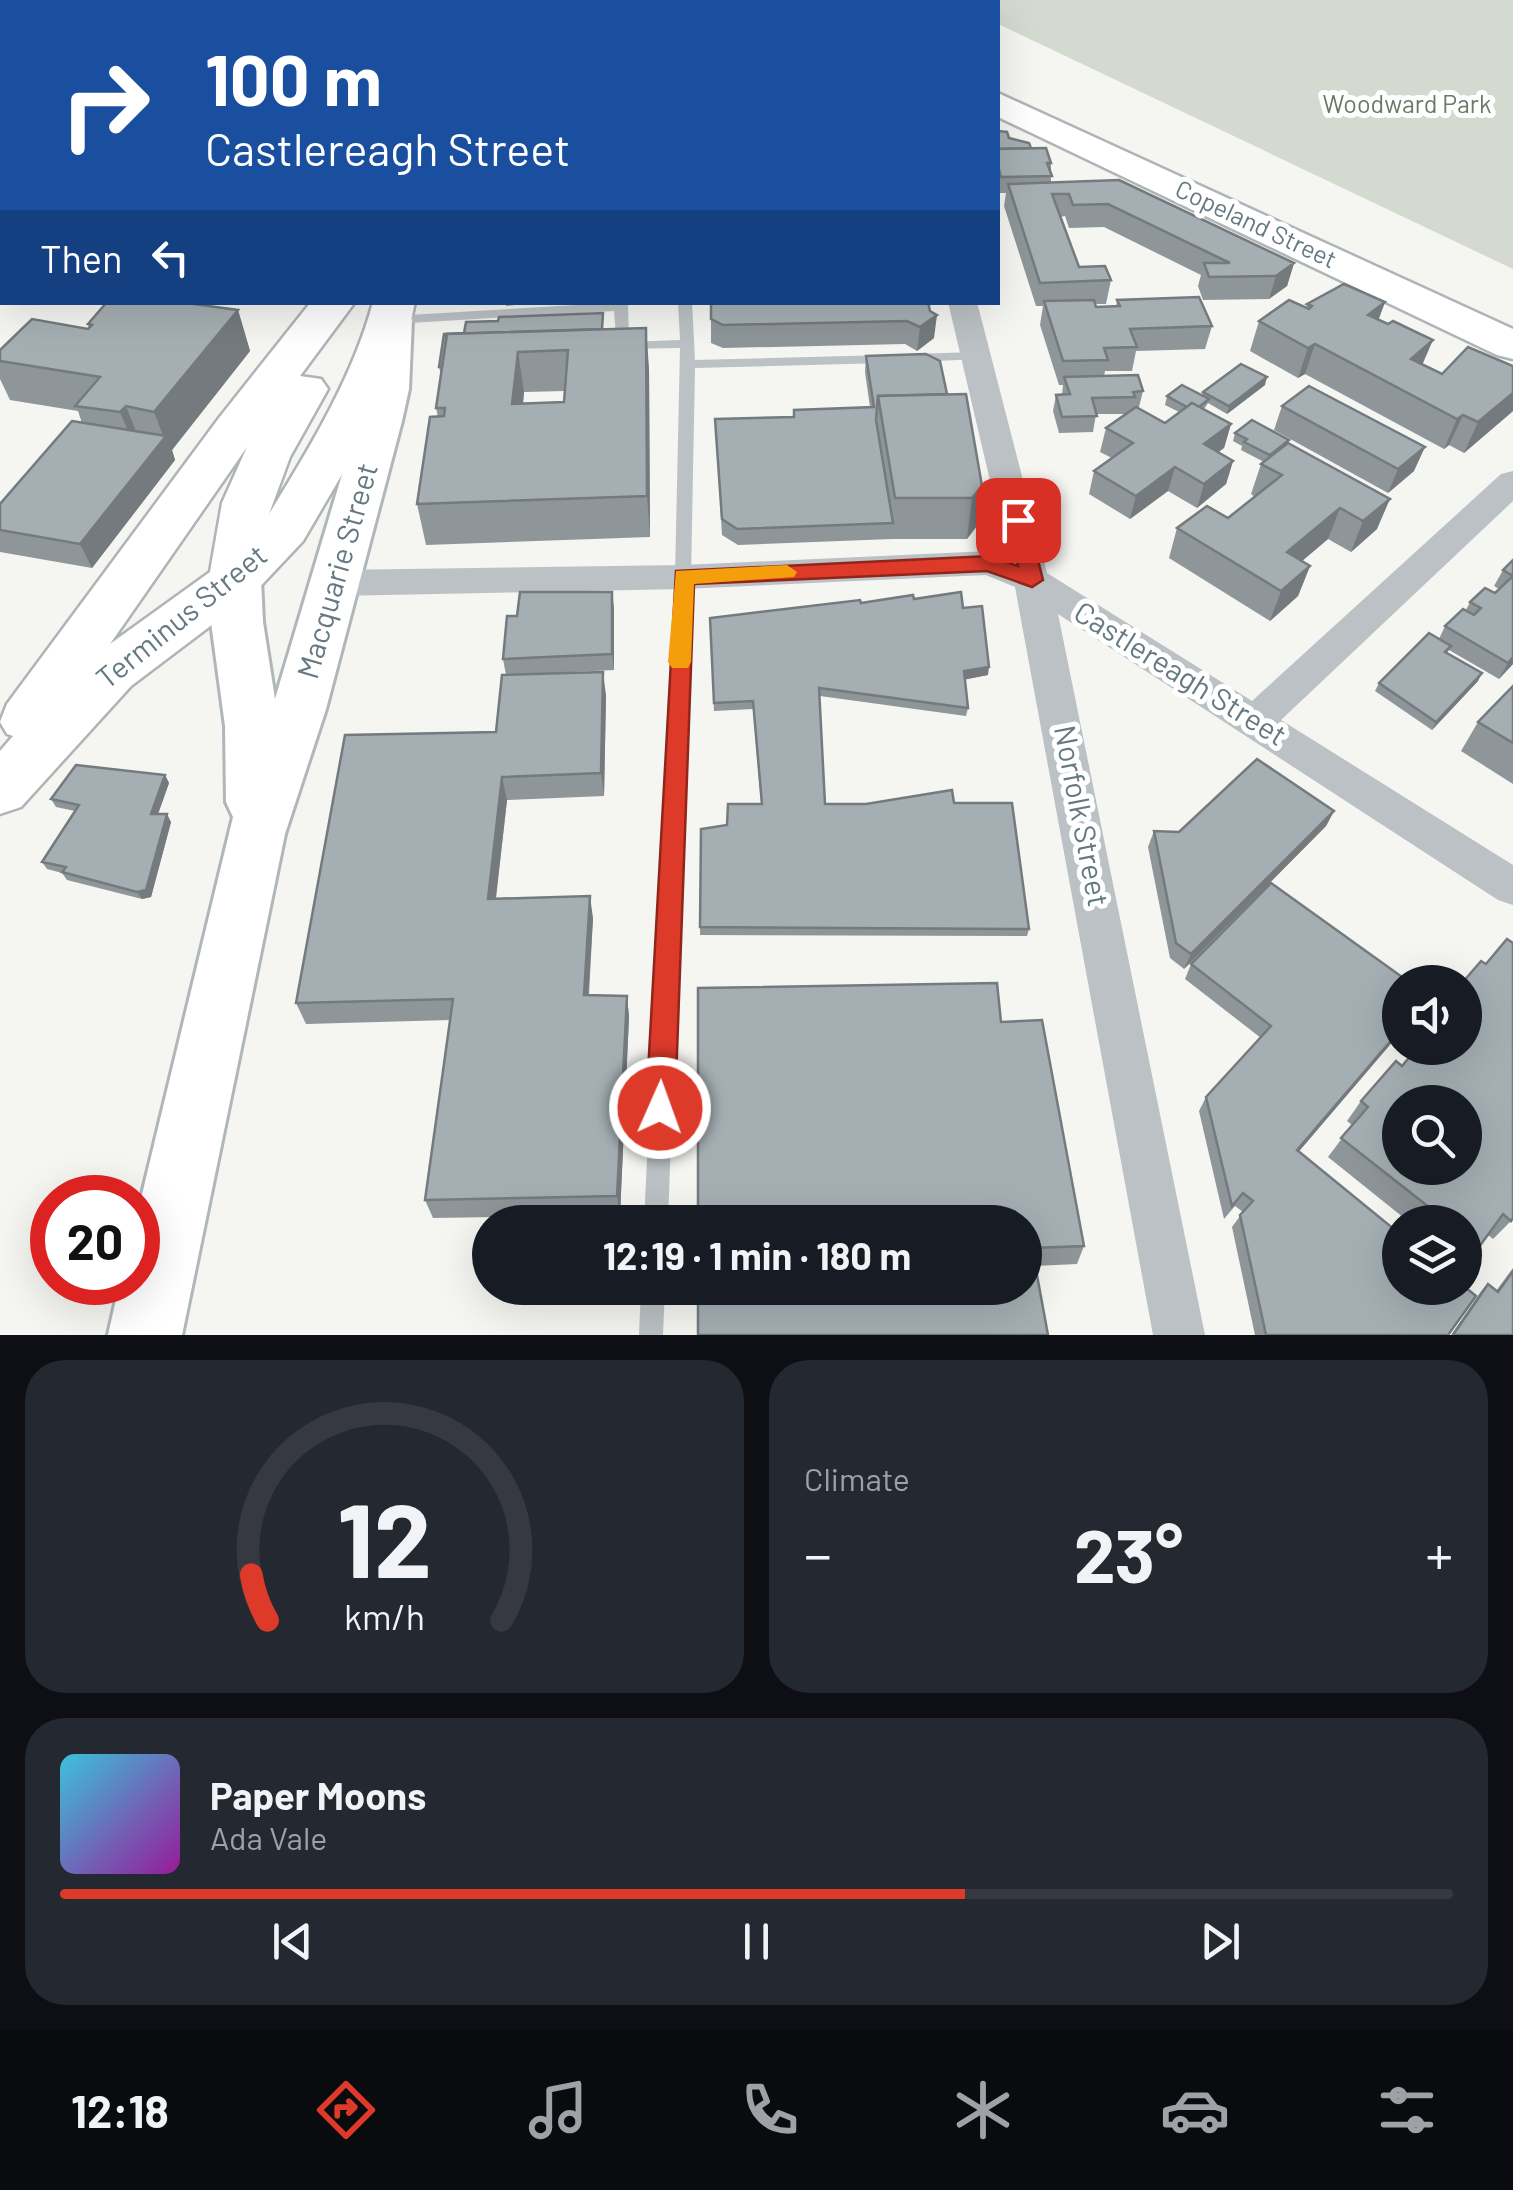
<!DOCTYPE html>
<html lang="en">
<head>
<meta charset="utf-8">
<style>
	body { margin:0; font-family:Barlow,sans-serif; background:#242831; color:#f1f3f6; height:100vh; display:flex; flex-direction:column; font-size:38px; white-space:nowrap }
	* { box-sizing:border-box; margin:0 }
	p { font-size:32px; color:#9ea1a6 }
	.icon { flex:none; width:55px; height:55px; fill:none; stroke:currentColor; stroke-width:2; stroke-linecap:round; stroke-linejoin:round }
	.map { position:relative; height:1335px; overflow:hidden }
	.side { display:flex; flex-direction:column; gap:25px; padding:25px; background:#0d0f14; flex:1 }
	.side>* { flex:none }
	.top-card { position:absolute; left:0px; top:0px; width:1000px; height:305px; box-shadow:0 10px 40px #0002; background:#1a4fa0; color:#fff; overflow:hidden }
	.fabs { position:absolute; left:1382px; top:965px; display:grid; gap:20px }
	.fabs a { display:grid; place-items:center; width:100px; height:100px; border-radius:50%; background:#171b24; box-shadow:0 10px 40px #0002; font-size:50px }
	.speed { position:absolute; left:30px; top:1175px; display:flex; gap:20px; font-size:50px; font-weight:700; text-align:center }
	.speed>* { display:grid; place-content:center; width:130px; height:130px; border-radius:50%; background:#171b24; box-shadow:0 10px 40px #0002; line-height:1 }
	.speed .limit { border:15px solid #d22; background:#fff; color:#111 }
	.pin { position:absolute; display:grid; place-items:center; width:85px; height:85px; color:#fff; margin:-42px; border-radius:20px; box-shadow:0 5px 15px #0006 }
	.me { position:absolute; width:110px; margin:-55px; rotate:2deg; stroke-linejoin:round; filter:drop-shadow(0 0 8px #0008) }
	.turn { display:flex; align-items:center; gap:35px; height:210px; padding:0 40px; font-size:45px }
	.turn .icon { width:130px; height:130px; stroke-width:2.5 }
	.turn b { display:block; font-size:70px; line-height:85px }
	.then { display:flex; align-items:center; height:95px; padding:0 40px; background:#0003; gap:20px; font-size:38px }
	.big { font-size:75px; font-weight:700; line-height:1.1 }
	.side .tile { flex:1; display:flex; flex-direction:column; justify-content:center; gap:15px; min-width:0; padding:0 35px; border-radius:40px; background:#242831 }
	.side .dial { align-items:center; gap:0 }
	.dial svg { height:260px; overflow:visible; fill:none; stroke:#363941; stroke-width:7; stroke-linecap:round; text-anchor:middle }
	.dial text { fill:#f1f3f6; stroke:none }
	.song { display:flex; align-items:center; gap:30px }
	.cover { width:120px; height:120px; border-radius:15px; background:linear-gradient(135deg,hsl(190 70% 55%),hsl(300 70% 35%)) }
	.played { height:10px; border-radius:5px; background:linear-gradient(90deg,#dd3a2a 65%,#363941 65%) }
	.keys { display:flex; justify-content:space-around; direction:ltr }
	.heat { display:flex; justify-content:space-between; align-items:center; font-size:55px; direction:ltr }
	.side .tiles { flex:1; display:grid; gap:25px; grid-template-columns:1fr 1fr }
	.tile:last-child { grid-column:span 2 }
	.trip { position:absolute; left:472px; top:1205px; width:570px; height:100px; border-radius:50px; background:#171b24; box-shadow:0 10px 40px #0002; font-weight:700; line-height:100px; text-align:center }
	.menu { display:flex; height:160px; justify-content:space-around; align-items:center; background:#090b0e; color:#9ea1a6 }
	.menu .icon { width:70px; height:70px }
	.menu .active { color:#dd3a2a }
	.menu b { font-size:45px; color:#f1f3f6 }
	.map>svg:first-child { display:block }
</style>
</head>
<body>
<div class="map">
<svg width="1513" height="1335" viewBox="0 0 1513 1335">
	<rect width="100%" height="100%" fill="#f5f5f2"/>
	<!-- green -->
	<path fill="#d5dad1" d="M911,0H1513V269L998,24V2Z"/>
	<g fill="none" stroke-linecap="round" stroke-linejoin="round">
		<defs>
			<path id="secondary" d="M391,308L406,311L412,320L409,389L402,421L326,709L285,834L182,1335H108L120,1282H138V1211L233,817L226,802L225,726L211,622V580L218,568L236,563L254,568L261,580L263,622L275,699L358,421L365,389L370,320L376,311Z"/>
			<g id="highway">
				<path d="M369,0H401L402,2H370Z"/>
				<rect x="409" y="0" width="32" height="2"/>
				<path d="M662,0H705L706,2H664Z"/>
				<path d="M771,0H811L812,2H773Z"/>
				<path d="M998,93L1513,329V359L1497,355L998,117Z"/>
				<path d="M311,302H355L300,376L321,379L328,389L290,457L269,514C309,449 353,377 373,302H415L409,330L351,459L303,541L254,593L131,686L21,807L0,814V751L13,736L7,734L0,722L7,704L219,418ZM247,447L222,503L210,572L110,644Z"/>
			</g>
		</defs>
		<!-- secondary casing -->
		<use href="#secondary" stroke="#b0b7ba" stroke-width="6"/>
		<!-- highway casing -->
		<use href="#highway" stroke="#afb4b7" stroke-width="5"/>
		<!-- lane -->
		<g fill="#bbc1c4" fill-rule="evenodd">
			<path d="M628,302L629,342L680,340L678,302H692L695,360L886,355L893,359L886,363L695,368L691,577L668,1222H644L675,577L680,348L617,349L614,311L392,324L385,320L392,316Z"/>
			<path d="M976,352L981,353V359L912,362L905,358L912,354Z"/>
			<path d="M641,1288H665L663,1335H639Z"/>
		</g>
		<!-- street -->
		<path fill="#bbc1c4" fill-rule="evenodd" d="M948,302H977L1047,573L1252,701L1501,474L1513,471V501L1281,720L1513,865V905L1498,900L1058,614L1205,1335H1153L1015,587L986,575L683,589L335,596L322,592L317,583L322,574L335,570L683,565L989,551L1008,557Z"/>
		<!-- secondary -->
		<use href="#secondary" fill="#fff" fill-rule="evenodd"/>
		<!-- highway -->
		<use href="#highway" fill="#fff" fill-rule="evenodd"/>
	</g>
	<!-- wall -->
	<g fill="#8e969a" fill-rule="evenodd">
		<path d="M998,131L1031,148L1051,163V182L1294,263L1287,286L1269,299L1203,300L1198,286L1201,275L1104,227L1069,228L1065,216L1060,217L1079,267L1111,280L1106,304H1095L1096,307H1116L1117,300L1212,326L1205,349L1136,351L1132,371H1105L1104,376L1143,391L1139,407H1137L1165,423L1179,412L1165,405L1167,396L1202,395L1203,392L1265,385L1227,414L1208,403L1204,409L1231,424L1224,448L1218,452L1233,461L1226,484L1197,508L1168,491L1130,519L1089,494L1094,471L1112,458L1100,452L1106,428L1126,414H1096L1093,432L1059,433L1053,411L1056,395H1062L1063,385H1059L1040,325L1043,306H1036L1004,206L1006,193H999L998,187Z"/>
		<path d="M506,302H545L506,306Z"/>
		<path d="M928,302L934,338L917,351L905,344L723,348L711,343V319Z"/>
		<path d="M1385,302L1378,320L1423,365L1442,374L1513,366V411L1464,453L1449,445L1444,449L1305,374L1298,378L1250,351L1259,321L1306,308L1307,304Z"/>
		<path d="M238,310L250,351L172,450L175,460L92,568L0,552V504L82,423L78,411L10,400L0,379V350L88,329L89,328L88,324Z"/>
		<path d="M603,313V329L649,368L650,537L426,545L417,504L438,417L436,408L441,375L439,367L464,333L498,321ZM565,391L564,402L523,404L524,392Z"/>
		<path d="M866,356L947,394H966L976,527L967,539H892L738,545L722,535L716,436L794,417L870,407L865,372Z"/>
		<path d="M1282,406L1414,471L1388,493L1274,430Z"/>
		<path d="M1235,433L1288,444L1377,529L1351,552L1328,539L1302,561L1310,566L1298,596L1270,621L1169,558L1177,528L1228,518L1255,497L1251,494L1261,464L1264,462L1241,450L1242,446L1233,441Z"/>
		<path d="M1513,560V664L1499,679L1449,650L1447,653L1478,681L1432,730L1375,691L1379,683L1439,639L1445,626L1466,610L1470,602L1495,593L1499,589L1494,586L1503,570Z"/>
		<path d="M914,599L963,608L988,675L965,679L968,708L966,716L820,696L825,804L954,803L1029,929L1027,936L700,935L701,829L727,825L761,804L753,709L714,711L710,618L861,603Z"/>
		<path d="M614,608V670L533,674L606,695L604,796L507,800L496,899L593,918L589,995L627,996L629,1017L620,1215L433,1218L425,1200L450,1020L306,1024L296,1003L496,732L506,675L503,659Z"/>
		<path d="M1513,686V784L1461,751L1478,722Z"/>
		<path d="M165,775L169,783L158,814L171,822L151,897L142,899L67,880L62,873L47,869L42,862L75,811L56,807L51,799Z"/>
		<path d="M1334,811L1326,826L1184,969L1170,958L1148,847L1154,831L1179,832Z"/>
		<path d="M1191,964L1400,982V1033L1299,1151L1448,1335H1255L1232,1227L1243,1212L1235,1206L1224,1219L1199,1111L1206,1097L1261,1038L1185,979Z"/>
		<path d="M1001,1022L1084,1246L1077,1264L1035,1266L698,1335Z"/>
		<path d="M1361,1101L1511,1221L1493,1239L1488,1235L1465,1261V1222H1409L1328,1157L1352,1125L1347,1121Z"/>
		<path d="M1513,1268V1335H1451L1482,1290L1488,1284L1496,1291Z"/>
	</g>
	<!-- shaded-wall -->
	<g fill="#747a7d">
		<path d="M44,0H88L89,2H36Z"/>
		<path d="M104,0H166V2H105Z"/>
		<path d="M2,13V77L0,78V38Z"/>
		<rect x="0" y="127" width="2" height="23"/>
		<path d="M2,169V193L0,194V170Z"/>
		<path d="M1294,263L1287,286L1269,299L1276,276Z"/>
		<path d="M1385,302L1374,332L1368,315Z"/>
		<path d="M238,310L250,351L172,450L175,460L92,568L80,544L164,438L154,412Z"/>
		<path d="M937,315L934,338L917,351L920,327Z"/>
		<path d="M646,328L649,368L650,537L647,496Z"/>
		<path d="M1433,340L1420,370L1411,359Z"/>
		<path d="M1315,344L1305,374L1298,378L1308,348Z"/>
		<path d="M518,352L524,392L519,445L512,404Z"/>
		<path d="M1267,377L1265,385L1227,414L1229,406Z"/>
		<path d="M1513,393V411L1464,453L1478,422Z"/>
		<path d="M126,406L142,447L137,453L120,412Z"/>
		<path d="M1463,415L1449,445L1444,449L1457,419Z"/>
		<path d="M1231,424L1224,448L1197,468L1204,444Z"/>
		<path d="M1425,447L1414,471L1388,493L1398,469Z"/>
		<path d="M1233,461L1226,484L1197,508L1204,484Z"/>
		<path d="M1175,467L1168,491L1130,519L1136,496Z"/>
		<path d="M982,486L976,527L967,539L972,498Z"/>
		<path d="M1390,499L1377,529L1351,552L1363,521Z"/>
		<path d="M1340,508L1328,539L1276,583L1287,552Z"/>
		<path d="M1310,566L1298,596L1270,621L1281,591Z"/>
		<path d="M612,592L614,608V670L612,654Z"/>
		<path d="M1513,657V664L1499,679L1508,663Z"/>
		<path d="M989,667L988,675L963,680L964,671Z"/>
		<path d="M603,672L606,695L604,796L601,773Z"/>
		<path d="M1482,673L1478,681L1432,730L1436,722Z"/>
		<path d="M165,775L169,783L155,822L151,814Z"/>
		<path d="M502,777L507,800L493,921L488,899Z"/>
		<path d="M1334,811L1326,826L1184,969L1191,954Z"/>
		<path d="M167,814L171,822L151,897L142,899L137,892Z"/>
		<path d="M590,896L593,918L587,1016L584,995Z"/>
		<path d="M627,996L629,1017L620,1215L617,1196Z"/>
		<path d="M1400,1030V1033L1289,1163L1297,1150Z"/>
	</g>
	<!-- building -->
	<g fill="#a5afb3" stroke="#747a7d" stroke-width="2.5" fill-rule="evenodd">
		<path d="M0,0H44L36,2H2V13H0Z"/>
		<path d="M97,0H106V2H79Z"/>
		<path d="M176,0H339L340,2H159Z"/>
		<path d="M506,0H564V2H475Z"/>
		<path d="M657,0L669,2H620L619,1Z"/>
		<rect x="0" y="13" width="2" height="25"/>
		<path d="M2,62V92L0,93V63Z"/>
		<rect x="0" y="100" width="2" height="27"/>
		<path d="M998,131L1007,132L1009,138L1029,143L1031,148L998,149Z"/>
		<path d="M0,143H2V169L0,170Z"/>
		<path d="M1046,148L1051,163H1047L1052,176L1001,177L998,165V149Z"/>
		<path d="M1119,180L1294,263L1276,276L1209,277L1204,263H1230L1108,204L1073,205L1069,194H1052L1079,267L1105,266L1111,280L1040,283L1008,184Z"/>
		<path d="M1344,284L1385,302L1368,315L1388,324L1393,321L1433,340L1411,359L1442,374L1468,347L1513,366V393L1478,422L1463,415L1457,419L1315,344L1308,348L1259,321L1289,300L1309,309L1312,306L1307,304Z"/>
		<path d="M1199,297L1212,326L1130,329L1137,347L1104,348L1108,360L1063,361L1044,301L1094,300L1096,307L1120,306L1117,300Z"/>
		<path d="M107,302H179L238,310L154,412L126,406L120,412L75,406L100,377L0,361V350L32,319L88,329L92,325L88,324Z"/>
		<path d="M711,302H928L930,311L937,315L920,327L907,321L723,325L711,319Z"/>
		<path d="M603,313L602,329L447,334L442,367H439L444,334L464,333L466,322L498,321L499,317Z"/>
		<path d="M646,328L647,496L417,504L430,417L444,416L445,408H436L447,334ZM568,350L564,402L512,404L518,352Z"/>
		<path d="M926,354L940,361L947,394L878,396L876,420L893,523L737,529L722,519L715,419L794,417V410L874,407L866,356Z"/>
		<path d="M1241,364L1267,377L1229,406L1203,392Z"/>
		<path d="M1138,375L1143,391L1133,392L1135,397L1092,398L1097,416L1062,417L1056,395L1070,394L1064,377Z"/>
		<path d="M1182,385L1209,399L1199,407L1192,403L1187,407L1167,396Z"/>
		<path d="M1309,386L1425,447L1398,469L1282,406Z"/>
		<path d="M966,394L982,486L972,498H895L878,396Z"/>
		<path d="M1192,403L1231,424L1204,444L1233,461L1204,484L1175,467L1136,496L1094,471L1133,443L1106,428L1136,407L1165,423Z"/>
		<path d="M1252,420L1289,440L1270,455L1244,442L1247,439L1235,433Z"/>
		<path d="M72,421L166,436L80,544L0,530V504Z"/>
		<path d="M1288,443L1390,499L1363,521L1340,508L1287,552L1310,566L1281,591L1177,528L1207,506L1228,518L1282,475L1261,464Z"/>
		<path d="M1513,560V576L1503,570Z"/>
		<path d="M1513,576V657L1508,663L1445,626L1463,609L1474,615L1481,608L1470,602L1485,588L1495,593Z"/>
		<path d="M520,592H612V654L503,659L507,616H517Z"/>
		<path d="M961,592L963,608L982,606L989,667L964,671L968,708L819,688L825,804H866L952,790L954,803H1012L1029,929L700,927L701,829L727,825L728,804H762L753,701L714,703L710,618L860,600L861,603L913,595L914,599Z"/>
		<path d="M1429,633L1451,646L1445,652L1482,673L1436,722L1379,683Z"/>
		<path d="M603,672L601,773L502,777L488,899L590,896L584,995L627,996L617,1196L425,1200L453,999L296,1003L345,735L496,732L502,675Z"/>
		<path d="M1513,686V743L1478,722Z"/>
		<path d="M1257,759L1334,811L1191,954L1176,943L1154,831L1179,832Z"/>
		<path d="M76,765L165,775L151,814H167L146,890L137,892L62,872L66,867L42,862L79,805L51,799Z"/>
		<path d="M1271,883L1409,982H1400V1030L1297,1150L1400,1234V1288L1465,1287L1476,1296L1448,1335H1266L1240,1215L1253,1201L1243,1193L1232,1206L1206,1097L1271,1026L1191,964Z"/>
		<path d="M1507,939L1513,943V1218L1511,1221L1503,1214L1479,1247L1465,1236V1222H1448L1341,1138L1368,1107L1361,1101L1396,1061L1402,1066L1417,1048H1465V982H1463L1481,961L1486,964ZM1400,1102H1465V1168H1400Z"/>
		<path d="M997,983L1001,1022L1042,1020L1084,1246L1032,1248L1048,1335H698V1288H1025V1222H698V988Z"/>
		<path d="M1513,1271V1335H1453L1488,1284L1498,1292Z"/>
	</g>
	<!-- route -->
	<path fill="#dd3a2a" stroke="#90261b" stroke-width="2.5" d="M1018,513L1028,520L1043,580L1032,587L987,571L694,584L675,1108L671,1118L660,1122L650,1118L646,1108L676,571L989,556L1018,566L1007,520Z"/>
	<!-- slow -->
	<path fill="#f59e0b" d="M787,565L797,572L794,577L694,584L691,662L688,668H672L668,662L676,571Z"/>
	<g text-anchor="middle" stroke-width="10" stroke-linejoin="round" paint-order="stroke">
		<!-- far-park labels -->
		<g font-size="25" fill="#6b7964" stroke="#fff">
			<text x="1407" y="113">Woodward Park</text>
		</g>
		<!-- far-street labels -->
		<g font-size="25" fill="#657982" stroke="#fff">
			<text transform="translate(1256 224) rotate(25)" y="9">Copeland Street</text>
		</g>
		<!-- street labels -->
		<g font-size="30" fill="#657982" stroke="#fff">
			<text transform="translate(338 571) rotate(-74)" y="10">Macquarie Street</text>
			<text transform="translate(182 617) rotate(-39)" y="10">Terminus Street</text>
			<text transform="translate(1180 674) rotate(32)" y="10">Castlereagh Street</text>
			<text transform="translate(1081 816) rotate(79)" y="10">Norfolk Street</text>
		</g>
	</g>
</svg>
<div class="fabs">
<a><svg class="icon" aria-label="sound" viewBox="0 0 24 24"><path d="M4 9h4l5-4v14l-5-4H4zM17 9q2 3 0 6"/></svg></a>
<a><svg class="icon" aria-label="search" viewBox="0 0 24 24"><circle cx="10" cy="10" r="6"/><path d="M15 15l6 6"/></svg></a>
<a><svg class="icon" aria-label="layers" viewBox="0 0 24 24"><path d="M12 4l9 5-9 5-9-5zM3 14l9 5 9-5"/></svg></a>
</div>
<div class="speed"><div class="limit">20</div></div>
<div class="pin" style="left:1018px;top:520px;background:#d93025"><svg class="icon" aria-label="arrive" viewBox="0 0 24 24"><path d="M6 21V4h12l-3 4 3 4H6"/></svg></div>
<svg class="me" style="left:660px;top:1108px" viewBox="-20 -20 40 40"><circle r="17" fill="#dd3a2a" stroke="#fff" stroke-width="3"/><path d="M0-11L8 9 0 5-8 9z" fill="#fff"/></svg>
<div class="trip">12:19 · 1 min · 180 m</div>
<div class="top-card">
<div class="turn"><svg class="icon" aria-label="right" viewBox="0 0 24 24"><path d="M7 20v-9h11M14 6l5 5-5 5"/></svg><div><b>100 m</b>Castlereagh Street</div></div>
<div class="then">Then<svg class="icon" aria-label="left" viewBox="0 0 24 24"><path d="M17 20v-9H6M10 6l-5 5 5 5"/></svg></div>
</div>
</div>
<section class="side">
<div class="tiles">
<div class="tile dial"><svg viewBox="0 0 100 80">
<path d="M14 69A42 42 0 1 1 86 69"/>
<path d="M14 69A42 42 0 0 1 9 55" stroke="#dd3a2a"/>
<text x="50" y="56" font-size="32" font-weight="700">12</text>
<text x="50" y="72" font-size="11">km/h</text>
</svg></div>
<div class="tile"><p>Climate</p>
<div class="heat"><a>−</a><b class="big">23°</b><a>+</a></div>
</div>
<div class="tile">
<div class="song"><i class="cover"></i><div><b>Paper Moons</b><p>Ada Vale</p></div></div>
<div class="played"></div>
<div class="keys"><svg class="icon" aria-label="previous" viewBox="0 0 24 24"><path d="M18 5L8 12l10 7zM5 5v14"/></svg><svg class="icon" aria-label="pause" viewBox="0 0 24 24"><path d="M8 5v14M16 5v14"/></svg><svg class="icon" aria-label="next" viewBox="0 0 24 24"><path d="M6 5l10 7-10 7zM19 5v14"/></svg></div>
</div>
</div>
</section>
<nav class="menu">
<b>12:18</b>
<svg class="icon active" aria-label="directions" viewBox="0 0 24 24"><path d="M12 3l9 9-9 9-9-9zM9 14v-3h6M13 9l2 2-2 2"/></svg>
<svg class="icon" aria-label="music" viewBox="0 0 24 24"><path d="M9 18V5l10-2v13"/><circle cx="6" cy="18" r="3"/><circle cx="16" cy="16" r="3"/></svg>
<svg class="icon" aria-label="phone" viewBox="0 0 24 24"><path d="M5 4h4l2 5-3 2q2 4 5 5l2-3 5 2v4C11 20 4 13 5 4z"/></svg>
<svg class="icon" aria-label="climate" viewBox="0 0 24 24"><path d="M12 3v18M4 7l16 10M4 17L20 7"/></svg>
<svg class="icon" aria-label="car" viewBox="0 0 24 24"><path d="M5 17H2v-5l4-1 3-4h7l3 4 3 1v5h-3M9 17h6M6 11h13"/><circle cx="7" cy="17" r="2"/><circle cx="17" cy="17" r="2"/></svg>
<svg class="icon" aria-label="filters" viewBox="0 0 24 24"><path d="M4 7h16M4 17h16"/><circle cx="9" cy="7" r="2"/><circle cx="15" cy="17" r="2"/></svg>
</nav>
</body>
</html>
